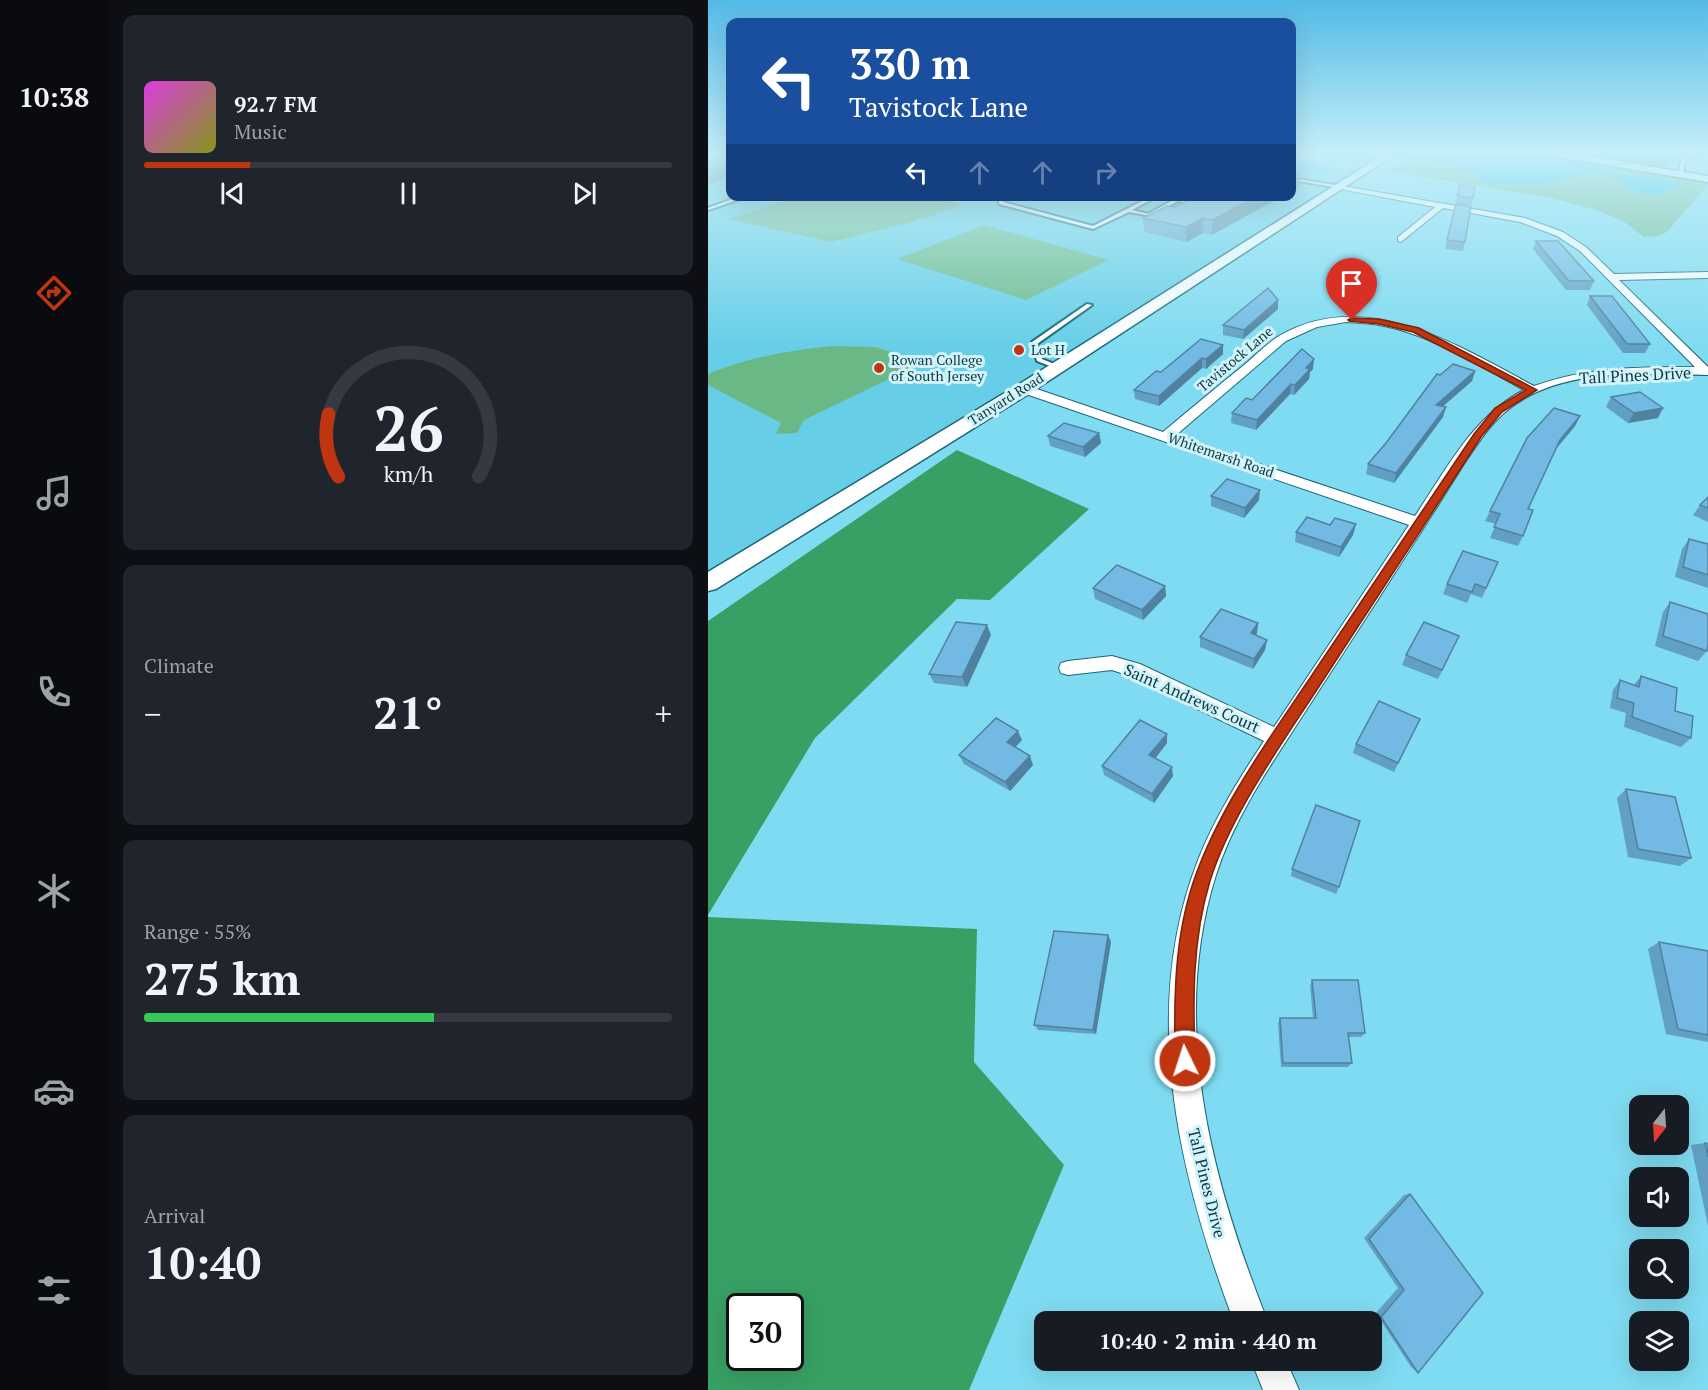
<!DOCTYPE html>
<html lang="en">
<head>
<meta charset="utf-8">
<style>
	body { margin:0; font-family:"PT Serif",serif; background:#20242c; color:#f1f3f6; height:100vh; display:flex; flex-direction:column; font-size:22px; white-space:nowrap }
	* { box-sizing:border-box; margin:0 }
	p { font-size:20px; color:#9ea1a6 }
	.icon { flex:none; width:33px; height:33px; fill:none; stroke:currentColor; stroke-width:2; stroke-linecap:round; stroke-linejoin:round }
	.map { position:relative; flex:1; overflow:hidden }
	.sheet { display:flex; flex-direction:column; gap:15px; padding:15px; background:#0d0f14; width:600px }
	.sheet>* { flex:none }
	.banner { position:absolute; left:18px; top:18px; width:570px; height:183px; border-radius:12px; box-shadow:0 6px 24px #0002; background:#1a4fa0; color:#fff; overflow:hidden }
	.needle { width:39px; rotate:197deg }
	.fabs { position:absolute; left:921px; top:1095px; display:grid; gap:12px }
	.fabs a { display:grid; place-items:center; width:60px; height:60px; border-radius:12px; background:#171b24; box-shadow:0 6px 24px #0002; font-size:30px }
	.speed { position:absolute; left:18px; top:1293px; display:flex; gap:12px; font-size:30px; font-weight:700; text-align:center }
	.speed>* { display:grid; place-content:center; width:78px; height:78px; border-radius:50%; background:#171b24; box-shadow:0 6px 24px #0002; line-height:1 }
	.speed .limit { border:3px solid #111; border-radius:9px; background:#fff; color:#111 }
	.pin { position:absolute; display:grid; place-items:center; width:51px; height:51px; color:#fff; margin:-62px -26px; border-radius:50% 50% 50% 0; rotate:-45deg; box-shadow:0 0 6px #0007 }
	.pin .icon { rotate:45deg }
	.me { position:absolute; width:66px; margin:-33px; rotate:356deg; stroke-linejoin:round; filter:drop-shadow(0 0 4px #0008) }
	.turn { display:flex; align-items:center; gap:21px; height:126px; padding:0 24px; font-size:27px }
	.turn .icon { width:78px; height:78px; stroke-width:2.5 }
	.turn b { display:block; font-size:42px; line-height:51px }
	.lanes { display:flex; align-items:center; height:57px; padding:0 24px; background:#0003; justify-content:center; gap:30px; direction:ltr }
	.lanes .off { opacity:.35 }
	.big { font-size:45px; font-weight:700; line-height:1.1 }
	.sheet .card { flex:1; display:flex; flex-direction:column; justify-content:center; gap:9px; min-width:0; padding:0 21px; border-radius:12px; background:#20242c }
	.sheet .dial { align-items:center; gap:0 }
	.dial svg { height:156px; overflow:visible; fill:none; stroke:#363941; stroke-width:7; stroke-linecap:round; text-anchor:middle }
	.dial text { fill:#f1f3f6; stroke:none }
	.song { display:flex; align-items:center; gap:18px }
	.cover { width:72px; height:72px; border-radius:9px; background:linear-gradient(135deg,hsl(300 70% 55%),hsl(70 70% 35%)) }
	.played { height:6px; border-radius:3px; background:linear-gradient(90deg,#bf350f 20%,#363941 20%) }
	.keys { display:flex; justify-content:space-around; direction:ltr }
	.heat { display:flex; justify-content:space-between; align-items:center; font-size:33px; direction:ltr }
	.charge { height:9px; border-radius:4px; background:linear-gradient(90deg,#34c759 55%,#363941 0) }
	.trip { position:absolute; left:326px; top:1311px; width:348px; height:60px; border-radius:12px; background:#171b24; box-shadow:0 6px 24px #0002; font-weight:700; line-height:60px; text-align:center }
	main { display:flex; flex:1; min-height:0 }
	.tab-bar { display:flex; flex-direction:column; width:108px; justify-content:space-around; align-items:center; background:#090b0e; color:#9ea1a6 }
	.tab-bar .icon { width:42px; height:42px }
	.tab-bar .selected { color:#bf350f }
	.tab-bar b { font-size:27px; color:#f1f3f6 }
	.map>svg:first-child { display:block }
</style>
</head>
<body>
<main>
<nav class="tab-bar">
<b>10:38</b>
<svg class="icon selected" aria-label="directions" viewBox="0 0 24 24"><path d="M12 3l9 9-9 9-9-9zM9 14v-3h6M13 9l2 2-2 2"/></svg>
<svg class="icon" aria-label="music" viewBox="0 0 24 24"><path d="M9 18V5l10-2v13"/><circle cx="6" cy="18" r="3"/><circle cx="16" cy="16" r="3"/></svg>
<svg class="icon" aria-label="phone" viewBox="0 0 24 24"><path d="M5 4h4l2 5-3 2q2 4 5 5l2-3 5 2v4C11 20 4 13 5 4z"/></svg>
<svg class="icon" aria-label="climate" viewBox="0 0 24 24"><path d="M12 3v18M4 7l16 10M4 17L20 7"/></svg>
<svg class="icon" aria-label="car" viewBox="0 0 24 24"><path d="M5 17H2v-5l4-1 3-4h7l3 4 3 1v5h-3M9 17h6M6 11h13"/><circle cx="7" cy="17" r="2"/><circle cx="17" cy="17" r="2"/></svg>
<svg class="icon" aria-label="filters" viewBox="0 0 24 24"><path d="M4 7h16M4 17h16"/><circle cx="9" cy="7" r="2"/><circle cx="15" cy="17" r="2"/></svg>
</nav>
<section class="sheet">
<div class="card">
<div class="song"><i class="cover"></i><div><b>92.7 FM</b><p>Music</p></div></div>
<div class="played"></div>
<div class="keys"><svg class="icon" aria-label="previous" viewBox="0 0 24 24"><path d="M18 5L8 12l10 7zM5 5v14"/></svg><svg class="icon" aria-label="pause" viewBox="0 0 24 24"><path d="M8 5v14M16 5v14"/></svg><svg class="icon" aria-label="next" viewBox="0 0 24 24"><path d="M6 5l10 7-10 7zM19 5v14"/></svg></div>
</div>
<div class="card dial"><svg viewBox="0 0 100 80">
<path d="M14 69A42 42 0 1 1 86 69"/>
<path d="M14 69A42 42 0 0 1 9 37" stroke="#bf350f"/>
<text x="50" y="56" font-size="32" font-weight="700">26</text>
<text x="50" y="72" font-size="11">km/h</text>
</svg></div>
<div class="card"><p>Climate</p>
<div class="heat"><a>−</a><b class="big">21°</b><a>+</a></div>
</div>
<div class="card"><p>Range · 55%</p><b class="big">275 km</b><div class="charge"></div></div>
<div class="card"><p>Arrival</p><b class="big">10:40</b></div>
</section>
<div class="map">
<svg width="1000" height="1390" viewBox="0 0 1000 1390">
	<rect width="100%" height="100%" fill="#7fdbf1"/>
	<!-- built -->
	<path fill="#66cee7" d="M0,153H22V196H584V153H684L0,584Z"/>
	<!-- green -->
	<g fill="#6bb887">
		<path d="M708,153H828L1000,181V185L959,232L949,236L936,237L915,221L891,211L848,199L682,171Z"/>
		<path d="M92,196L226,197L255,205L200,223L123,242L21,219Z"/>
		<path d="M276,225L401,260L318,300L189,259Z"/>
		<path d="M124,346L167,347L216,362L96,420L89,433L68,434L73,423L0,385V374C43,357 78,351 124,346Z"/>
	</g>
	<!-- forest -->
	<g fill="#38a065" fill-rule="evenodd">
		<path d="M848,153H992L946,169Z"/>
		<path d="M249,450L381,509L282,600L249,599L107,738L0,915V621Z"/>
		<path d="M0,917L269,929L266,1062L356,1165L261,1390H0ZM32,1306H82V1358H32Z"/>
	</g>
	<!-- water -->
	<g fill="#14c3e2">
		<path d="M720,156L748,158L774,157L802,162L808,158L816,157L848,162L860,161L899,172L958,180L971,184V187C927,206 930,183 893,175C870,171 866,179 848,182C826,185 804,183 782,184L776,183L763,169L757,167L711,160L710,157Z"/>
		<path d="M584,159L625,168L627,171L614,175L584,172Z"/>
	</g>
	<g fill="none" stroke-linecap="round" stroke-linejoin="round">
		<defs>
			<g id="lane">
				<path d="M992,153H998L977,160L976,170L972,175H970L974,158Z"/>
				<path d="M584,178L632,186L634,187L632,188L584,180Z"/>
				<path d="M33,196H41L0,210V208Z"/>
				<path d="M299,196H305L295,202L385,226L444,196H450L424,210L440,214L467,199L487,203L502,196H509L487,205L470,201L443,216L421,212L385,229L291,204V200Z"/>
				<path d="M379,304L384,305L329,344L334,359L351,366V368H347L329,361L324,342Z"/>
			</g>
			<g id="street">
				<path d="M629,185L817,218L855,232L878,247L906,274L1000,272V278L911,280L1000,367V375C935,374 849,366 796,413C780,427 768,446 756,464C707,542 657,620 606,698C570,755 529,810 508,875C461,1024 504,1182 560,1322H526C471,1176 431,1011 490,860C507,817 531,779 556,741L419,675L404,670L360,675L353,673L351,668L353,663L360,661L404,656L432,664L566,727L701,525L312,392L310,389L316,385L320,386L455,432C482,409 509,387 536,365C547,356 558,344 571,336C657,286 749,345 826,386C878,367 932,367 987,367L872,251L849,236L812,222L735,208L693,242L690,241V237L727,207L632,189H629ZM638,322C649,323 660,323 671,325C723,334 770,365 816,390C765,416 738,470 707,516L467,436L578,341L609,327Z"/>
				<path d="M543,1360H578L591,1390H555Z"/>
			</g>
			<g id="secondary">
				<path d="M678,153H689L322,393L8,589L0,591V572L310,385Z"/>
				<path d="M839,153H861L1000,176V182L844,156Z"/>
			</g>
		</defs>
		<!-- lane casing -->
		<use href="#lane" stroke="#1b6676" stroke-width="4"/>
		<!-- street casing -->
		<use href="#street" stroke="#1b6676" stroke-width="2"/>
		<!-- secondary casing -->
		<use href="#secondary" stroke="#1b6676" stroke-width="3"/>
		<!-- path -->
		<path stroke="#4d92a2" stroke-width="1.5" stroke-dasharray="1 1.5" stroke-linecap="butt" d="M0,188L22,183"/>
		<!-- lane -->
		<use href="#lane" fill="#fff" fill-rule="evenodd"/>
		<!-- street -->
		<use href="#street" fill="#fff" fill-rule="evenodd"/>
		<!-- secondary -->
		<use href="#secondary" fill="#fff" fill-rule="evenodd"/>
	</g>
	<!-- wall -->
	<g fill="#62a0c3">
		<path d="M0,153H22V177L0,185Z"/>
		<path d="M752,184L765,198L763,206L748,204Z"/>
		<path d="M507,197L504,235L495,233L478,242L436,232L435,218L467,207Z"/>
		<path d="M748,204L757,242L755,251L737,249Z"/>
		<path d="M828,241L886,281L882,290H858L825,249Z"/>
		<path d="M882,296L942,344L937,353H915L879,305Z"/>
		<path d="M570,309L535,339L515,335V325Z"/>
		<path d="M493,339L515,354L498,369L494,368L451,406L427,399L426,390L453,372Z"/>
		<path d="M605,369L602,372L601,379L586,395L582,394L548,430L523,423L524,413L544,400Z"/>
		<path d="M767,371L764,381L735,406L738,407L735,417L686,483L658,474L660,464L678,443L732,375Z"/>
		<path d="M903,397L950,418L920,423L898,407Z"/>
		<path d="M872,416L867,426L847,450L820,509L815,536L810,546L782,538L788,524L777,521L782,511Z"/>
		<path d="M391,433L393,443L377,457L342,446L340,436Z"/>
		<path d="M503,496L551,500L536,518L503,506Z"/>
		<path d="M1000,497V522L985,515L992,505Z"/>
		<path d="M588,532L645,535L631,557L587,542Z"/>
		<path d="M981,539L1000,544V588L967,577L974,549Z"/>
		<path d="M790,562L774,598L763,594L759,603L735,594L739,584Z"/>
		<path d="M457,586L458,596L435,620L387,599L385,588Z"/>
		<path d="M962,602L999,651L990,661L947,646L955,612Z"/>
		<path d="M550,623L549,633L548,635L559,640L557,650L545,669L492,647V637Z"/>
		<path d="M283,635L259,687L226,683L221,674Z"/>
		<path d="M751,636L730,679L694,665L698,655Z"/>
		<path d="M933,676L967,711L983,738L973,747L916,727L918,713L902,708L905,690L912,680L926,685Z"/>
		<path d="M712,719L686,772L645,753L648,744Z"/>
		<path d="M459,734V743L447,758L465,776L446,803L396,775L394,766Z"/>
		<path d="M314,740L307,747L325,765L302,791L256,764L251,755Z"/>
		<path d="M918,789L983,858L972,866L920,857L909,798Z"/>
		<path d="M584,869L631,887L628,894L583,876Z"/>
		<path d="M400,935L403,942L388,1034L330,1030L326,1025Z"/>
		<path d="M951,942L1000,951V1042L958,1034L940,949Z"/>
		<path d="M604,980L657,1033L653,1037H641L644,1063L640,1067H573L570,1023L572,1018H605L602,986Z"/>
		<path d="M997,1143L1000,1144V1226L983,1145Z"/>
		<path d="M702,1194L710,1373L703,1367L668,1313L690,1288L656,1238L696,1195Z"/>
	</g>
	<!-- shaded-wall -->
	<g fill="#50829f">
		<path d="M15,157L22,173V177L0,185V161Z"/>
		<path d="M592,174L591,188L584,192V178Z"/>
		<path d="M549,196H575L504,235V220Z"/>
		<path d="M495,218V233L478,242V227Z"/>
		<path d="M570,300V309L535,339L536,330Z"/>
		<path d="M515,345V354L498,369V359Z"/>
		<path d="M494,358V368L451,406V396Z"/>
		<path d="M606,359L605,369L602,372L601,379L586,395L587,385L598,368Z"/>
		<path d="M767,371L764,381L725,415L728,405Z"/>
		<path d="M583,384L582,394L548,430L549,420Z"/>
		<path d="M738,407L735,417L686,483L688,473Z"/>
		<path d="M955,408L950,418L920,423L926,413Z"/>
		<path d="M872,416L867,426L847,450L852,440Z"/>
		<path d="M391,433L393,443L377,457L375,447Z"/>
		<path d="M552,490L551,500L536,518L537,508Z"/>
		<path d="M648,524L645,535L631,557L633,547Z"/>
		<path d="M457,586L458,596L435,620L434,610Z"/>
		<path d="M550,623L549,633L542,643L543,633Z"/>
		<path d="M279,625L283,635L259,687L254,677Z"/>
		<path d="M559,640L557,650L545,669L546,659Z"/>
		<path d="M310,731L314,740L303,752L299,742Z"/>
		<path d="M459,734V743L443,764L441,755Z"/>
		<path d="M322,756L325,765L302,791L297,782Z"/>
		<path d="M464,767L465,776L446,803L444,794Z"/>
		<path d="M400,935L403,942L388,1034L385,1030Z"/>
	</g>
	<!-- building -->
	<g fill="#72bae3" stroke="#50829f" stroke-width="1.5">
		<path d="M0,153H22V157H15L0,161Z"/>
		<path d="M584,172L592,174L584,178Z"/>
		<path d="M752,184L767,187L765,198L749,196Z"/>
		<path d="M489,196L507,197L549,196L504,220L495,218L478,227L435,218L459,206L467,207Z"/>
		<path d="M748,204L763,207L757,242L739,240Z"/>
		<path d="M828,241H850L886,281H861Z"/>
		<path d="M560,288L570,300L536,330L515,325Z"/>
		<path d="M882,296H904L942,344H919Z"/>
		<path d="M493,339L515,345L498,359L494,358L451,396L426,390L448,371L453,372Z"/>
		<path d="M594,349L606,359L598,368L602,369L587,385L583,384L549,420L524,413L538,398L544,400Z"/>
		<path d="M745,364L767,371L728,405L738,407L688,473L660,464L678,443L729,374L732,375Z"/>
		<path d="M932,392L955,408L926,413L903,397Z"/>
		<path d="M846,408L872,416L852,440L820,509L825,510L815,536L786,527L792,514L782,511L819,438Z"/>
		<path d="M356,423L391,433L375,447L340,436Z"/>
		<path d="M519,479L552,490L537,508L503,496Z"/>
		<path d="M1000,497V508L992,505Z"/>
		<path d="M599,517L622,525L627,518L648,524L633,547L588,532Z"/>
		<path d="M981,539L1000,544V575L975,567Z"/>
		<path d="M755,551L790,562L778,588L767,584L764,592L739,584Z"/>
		<path d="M409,565L457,586L434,610L385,588Z"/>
		<path d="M962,602L1000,614V644L999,651L955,636Z"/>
		<path d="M513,609L550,623L543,633L559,640L546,659L492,637Z"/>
		<path d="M248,622L279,625L254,677L221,674Z"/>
		<path d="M716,622L751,636L734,670L698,655Z"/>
		<path d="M933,676L969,688L967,711L985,716L983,738L924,717L926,703L909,698L912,680L931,687Z"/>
		<path d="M671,701L712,719L690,763L648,744Z"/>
		<path d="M288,718L310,731L299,742L322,756L297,782L251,755Z"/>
		<path d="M432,720L459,734L441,755L464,767L444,794L394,766Z"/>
		<path d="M918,789L967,797L983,858L930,849Z"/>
		<path d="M608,805L652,821L631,887L584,869Z"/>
		<path d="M346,931L400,935L385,1030L326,1025Z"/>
		<path d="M951,942L1000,951V1035L970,1029Z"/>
		<path d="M604,980H650L657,1033H640L644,1063H575L572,1018H608Z"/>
		<path d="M997,1143L1000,1144V1157Z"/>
		<path d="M702,1194L775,1293L710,1373L673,1317L696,1290L661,1239Z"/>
	</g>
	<!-- sky -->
	<linearGradient id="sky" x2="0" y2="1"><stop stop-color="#53bae6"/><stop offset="0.44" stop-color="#c5eff9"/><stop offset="1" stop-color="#c5eff9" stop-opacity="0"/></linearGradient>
	<rect width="1000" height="348" fill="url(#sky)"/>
	<!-- route -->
	<path fill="#bf350f" stroke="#7c220a" stroke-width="1.5" d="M644,318L671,319L711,328L829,390L794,412L773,437C719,521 665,604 610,688C573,745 522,816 502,881C484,940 485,1000 487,1061L484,1068L477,1070L470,1068L467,1061C466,1000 466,938 486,880C512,805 562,738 606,672C660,593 712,513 766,434L787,408L818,390L705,332L671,324L641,321L640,320Z"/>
	<!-- markers -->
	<g fill="#bf350f" stroke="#d1f3fb" stroke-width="2">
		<circle cx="311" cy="350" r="6"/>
		<circle cx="171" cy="368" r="6"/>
	</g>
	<g text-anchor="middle" stroke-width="6" stroke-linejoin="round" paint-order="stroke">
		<!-- far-poi labels -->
		<g font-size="14" fill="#0e373f" stroke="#d1f3fb" text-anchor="start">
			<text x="323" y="355">Lot H</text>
			<text x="183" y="365">Rowan College<tspan x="183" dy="16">of South Jersey</tspan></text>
		</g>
		<!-- far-street labels -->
		<g font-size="14" fill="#0e373f" stroke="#d1f3fb">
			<text transform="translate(527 359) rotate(-40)" y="5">Tavistock Lane</text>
			<text transform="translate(298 399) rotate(-32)" y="5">Tanyard Road</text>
			<text transform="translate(513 455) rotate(19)" y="5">Whitemarsh Road</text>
		</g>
		<!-- street labels -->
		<g font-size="16" fill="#0e373f" stroke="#d1f3fb">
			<text transform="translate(927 375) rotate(-3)" y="6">Tall Pines Drive</text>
			<text transform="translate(484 698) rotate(24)" y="6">Saint Andrews Court</text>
			<text transform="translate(499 1183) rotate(76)" y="6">Tall Pines Drive</text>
		</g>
	</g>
</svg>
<div class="fabs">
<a><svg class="needle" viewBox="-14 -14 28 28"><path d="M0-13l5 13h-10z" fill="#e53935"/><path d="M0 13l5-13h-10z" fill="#9ea1a6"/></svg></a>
<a><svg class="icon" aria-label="sound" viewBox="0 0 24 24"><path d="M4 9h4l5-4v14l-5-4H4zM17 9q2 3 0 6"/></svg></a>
<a><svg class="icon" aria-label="search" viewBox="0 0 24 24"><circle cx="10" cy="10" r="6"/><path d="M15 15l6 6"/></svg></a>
<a><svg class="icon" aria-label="layers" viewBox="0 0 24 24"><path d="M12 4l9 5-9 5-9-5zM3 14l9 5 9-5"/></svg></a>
</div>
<div class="speed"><div class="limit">30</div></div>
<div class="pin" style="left:644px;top:320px;background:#d93025"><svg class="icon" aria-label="arrive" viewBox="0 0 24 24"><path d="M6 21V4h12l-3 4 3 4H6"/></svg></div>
<svg class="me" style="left:477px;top:1061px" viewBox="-20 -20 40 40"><circle r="17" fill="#bf350f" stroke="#fff" stroke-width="3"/><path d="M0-11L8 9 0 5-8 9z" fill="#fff"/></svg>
<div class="trip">10:40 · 2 min · 440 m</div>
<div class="banner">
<div class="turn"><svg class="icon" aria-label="left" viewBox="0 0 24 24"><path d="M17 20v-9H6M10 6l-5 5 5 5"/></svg><div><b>330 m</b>Tavistock Lane</div></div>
<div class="lanes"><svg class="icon" aria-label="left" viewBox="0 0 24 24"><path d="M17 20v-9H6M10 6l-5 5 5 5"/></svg><svg class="icon off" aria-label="ahead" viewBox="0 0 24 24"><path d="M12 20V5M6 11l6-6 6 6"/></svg><svg class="icon off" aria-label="ahead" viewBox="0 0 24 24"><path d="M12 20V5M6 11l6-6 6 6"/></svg><svg class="icon off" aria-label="right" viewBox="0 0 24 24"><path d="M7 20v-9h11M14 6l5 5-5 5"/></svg></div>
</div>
</div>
</main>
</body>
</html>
